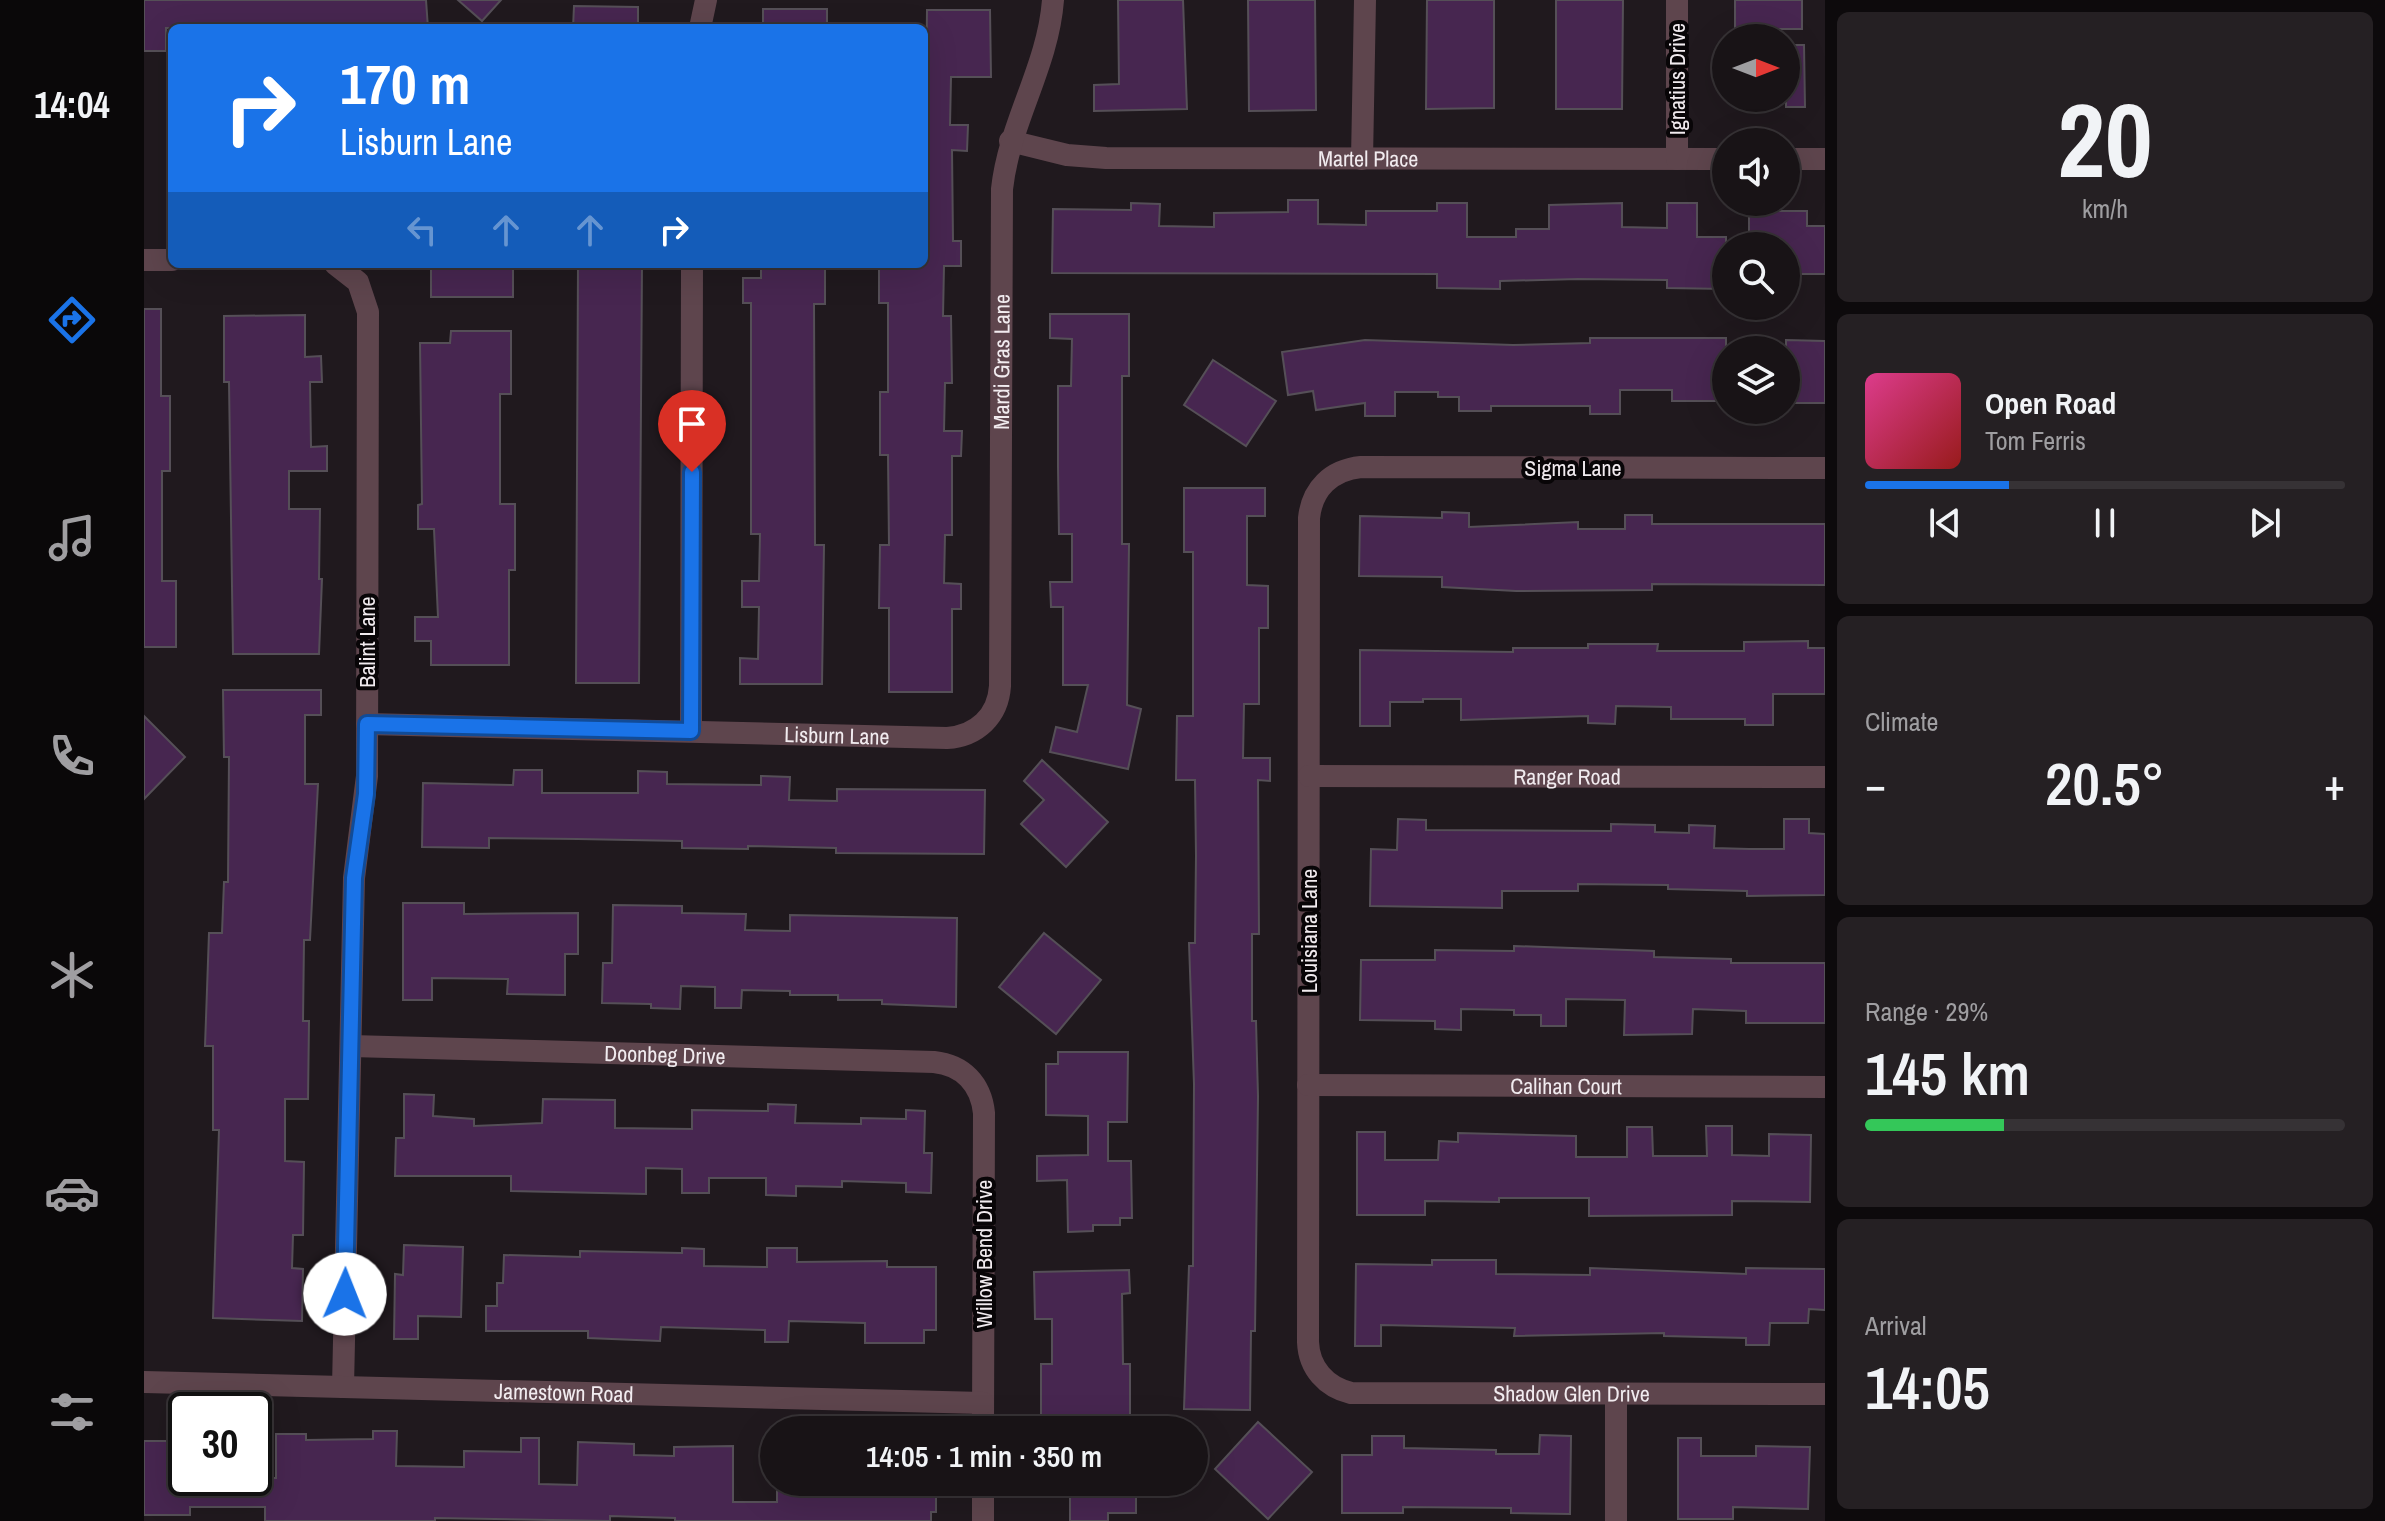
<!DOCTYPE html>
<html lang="en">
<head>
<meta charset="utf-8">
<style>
	body { margin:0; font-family:"Archivo Narrow",sans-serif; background:#252023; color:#f1f3f6; height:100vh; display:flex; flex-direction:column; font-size:30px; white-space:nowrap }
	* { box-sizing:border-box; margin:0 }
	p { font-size:26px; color:#9f9ea1 }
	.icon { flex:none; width:44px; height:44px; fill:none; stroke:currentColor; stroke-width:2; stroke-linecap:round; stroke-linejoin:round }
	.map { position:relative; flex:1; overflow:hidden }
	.drawer { display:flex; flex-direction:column; gap:12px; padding:12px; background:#0d0a0c; width:560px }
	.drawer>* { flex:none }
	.hud { position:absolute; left:24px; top:24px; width:760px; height:244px; border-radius:12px; box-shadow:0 8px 32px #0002,0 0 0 2px #363235; background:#1a73e8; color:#fff; overflow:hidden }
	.needle { width:52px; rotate:90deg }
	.controls { position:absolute; left:1568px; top:24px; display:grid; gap:16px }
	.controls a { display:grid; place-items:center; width:88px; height:88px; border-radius:50%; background:#181316; box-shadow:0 8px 32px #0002,0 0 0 2px #363235; font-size:40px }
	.speed { position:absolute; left:24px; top:1392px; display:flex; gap:16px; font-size:40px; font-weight:700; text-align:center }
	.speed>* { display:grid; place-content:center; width:104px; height:104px; border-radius:50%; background:#181316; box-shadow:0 8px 32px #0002,0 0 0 2px #363235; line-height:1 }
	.speed .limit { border:4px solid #111; border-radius:12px; background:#fff; color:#111 }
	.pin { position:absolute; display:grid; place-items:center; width:68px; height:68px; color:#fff; margin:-82px -34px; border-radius:50% 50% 50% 0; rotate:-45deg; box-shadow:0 0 8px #0007 }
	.pin .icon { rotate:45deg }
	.me { position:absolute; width:88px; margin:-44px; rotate:1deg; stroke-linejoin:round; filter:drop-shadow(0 0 6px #0008) }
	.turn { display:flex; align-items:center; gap:28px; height:168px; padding:0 40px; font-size:36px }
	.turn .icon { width:104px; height:104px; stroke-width:2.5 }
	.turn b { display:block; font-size:56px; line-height:68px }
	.lanes { display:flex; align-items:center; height:76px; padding:0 40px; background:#0003; justify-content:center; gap:40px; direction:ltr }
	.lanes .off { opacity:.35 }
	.big { font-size:60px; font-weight:600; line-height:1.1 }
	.drawer .card { flex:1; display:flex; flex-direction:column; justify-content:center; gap:12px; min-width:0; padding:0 28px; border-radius:12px; background:#252023 }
	.drawer .dial { align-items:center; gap:0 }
	.dial b { font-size:104px; line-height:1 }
	.song { display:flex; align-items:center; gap:24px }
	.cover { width:96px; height:96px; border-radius:12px; background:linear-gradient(135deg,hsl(330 70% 55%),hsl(0 70% 35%)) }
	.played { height:8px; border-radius:4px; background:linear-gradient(90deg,#1a73e8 30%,#363235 30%) }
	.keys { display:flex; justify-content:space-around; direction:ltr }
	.heat { display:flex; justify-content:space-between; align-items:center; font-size:44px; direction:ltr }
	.charge { height:12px; border-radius:6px; background:linear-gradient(90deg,#34c759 29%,#363235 0) }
	.trip { position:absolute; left:616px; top:1416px; width:448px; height:80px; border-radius:40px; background:#181316; box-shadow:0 8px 32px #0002,0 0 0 2px #363235; font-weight:600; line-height:80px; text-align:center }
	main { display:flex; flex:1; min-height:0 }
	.tabs { display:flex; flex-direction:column; width:144px; justify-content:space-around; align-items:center; background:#0a0809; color:#9f9ea1 }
	.tabs .icon { width:56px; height:56px }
	.tabs .active { color:#1a73e8 }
	.tabs b { font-size:36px; color:#f1f3f6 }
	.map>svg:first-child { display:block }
</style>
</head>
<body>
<main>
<nav class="tabs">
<b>14:04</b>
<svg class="icon active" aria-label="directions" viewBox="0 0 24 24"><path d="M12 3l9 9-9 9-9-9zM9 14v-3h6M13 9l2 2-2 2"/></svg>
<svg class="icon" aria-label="music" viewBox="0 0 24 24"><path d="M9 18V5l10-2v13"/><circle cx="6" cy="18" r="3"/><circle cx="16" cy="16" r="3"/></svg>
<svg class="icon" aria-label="phone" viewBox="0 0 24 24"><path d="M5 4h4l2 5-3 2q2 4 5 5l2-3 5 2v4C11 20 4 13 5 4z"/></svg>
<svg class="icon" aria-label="climate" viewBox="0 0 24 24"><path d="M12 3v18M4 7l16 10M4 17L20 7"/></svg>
<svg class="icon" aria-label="car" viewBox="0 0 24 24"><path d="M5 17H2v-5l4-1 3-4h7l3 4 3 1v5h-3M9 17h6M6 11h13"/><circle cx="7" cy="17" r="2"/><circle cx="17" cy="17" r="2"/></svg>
<svg class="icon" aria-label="filters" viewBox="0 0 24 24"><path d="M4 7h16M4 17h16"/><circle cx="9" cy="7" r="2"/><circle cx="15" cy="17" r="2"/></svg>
</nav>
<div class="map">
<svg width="1681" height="1521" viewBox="0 0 1681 1521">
	<rect width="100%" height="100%" fill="#20191e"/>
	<!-- building -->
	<g fill="#472650" stroke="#554f57" stroke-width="2">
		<path d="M0,0H282L284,28H22V51H0Z"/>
		<path d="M314,0H357L338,21Z"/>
		<path d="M974,0H1039L1043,109L950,111V85L975,84Z"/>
		<path d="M1104,0H1171L1172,110L1105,111Z"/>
		<path d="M1283,0H1350V108L1282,109Z"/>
		<path d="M1412,0H1479L1478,109H1412Z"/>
		<rect x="1591" y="0" width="67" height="29"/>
		<path d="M430,6L494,7V28H429Z"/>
		<rect x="619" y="9" width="64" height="19"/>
		<path d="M783,10H846L847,77H807L806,125H824L823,151L808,150L809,241H817V266H800L799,316H807L808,383H801L800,431H818L817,456H808V535H801L800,583L817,584V609H808V692H745V608H735L736,545H745L744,455H736V392H744V303H735V264H780Z"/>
		<path d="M1642,45H1660L1661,107H1642Z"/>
		<path d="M1144,200H1174V224L1222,225V211H1293V203H1323V237H1372V229H1405V205L1478,203V227L1523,228V203H1553V237H1582V289L1523,288V280L1434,279L1356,281V289L1293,288V274L908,273L909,209L987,210V203L1016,204L1015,226L1070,227V213L1144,212Z"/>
		<path d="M1605,211H1663V226H1681V274H1642V246H1605Z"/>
		<rect x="287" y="264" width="82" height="33"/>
		<path d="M434,264H498L495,683H432Z"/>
		<path d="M617,264H681V304H670L671,545H680L678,684H596V658L614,659L615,607H598V581H615L616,534H607V303H599V278H617Z"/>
		<path d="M0,309H17V396H26V471H18V581H32V647H0Z"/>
		<path d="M906,314H985V376H978V544H985L983,705L997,709L984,769L906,752L912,727L933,732L944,685H919V607H907L906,582H928V534H915L914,467V386H927L928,339L906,338Z"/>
		<path d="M161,315V357L177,356L178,382H166L167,447L183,446V471H145V509H176L175,579H178L175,654H89L85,382H80V316Z"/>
		<path d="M307,331H367V394H356V504H371V570H365V665H287V641H271V617H294L290,529H274V505L278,504L276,343H306Z"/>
		<path d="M1446,338H1582V401H1528V390H1476V414H1446V406H1347V411H1315V397H1294V392H1251V416H1221V403L1172,410L1169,391L1144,395L1138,352L1221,340L1369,345L1446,343Z"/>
		<path d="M1642,340L1681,341V403H1642Z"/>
		<path d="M1069,360L1132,401L1102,446L1040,405Z"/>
		<path d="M1040,488H1121V516H1103V585L1124,586V628H1115V704H1100L1099,758H1126V781L1114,780L1115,934H1108V1021H1112L1114,1096L1111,1331H1107L1106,1410L1040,1409L1045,1266H1049L1050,1084L1045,943H1051L1052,856L1051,780H1032L1033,716H1049V552H1040Z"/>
		<path d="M1298,512L1325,513V527L1434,522V529H1481V515H1508V524H1681V585L1508,584V590L1372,591L1298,587V577L1215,576L1216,516L1298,518Z"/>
		<path d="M1664,641V648H1681V694H1629V725H1601V719H1527V707L1472,706L1471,724L1444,723V716L1317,720V699H1279V702H1246V726H1216V650L1369,652V648H1444V644H1514L1513,651H1600V642Z"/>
		<path d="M79,690H177V715H161V784H174L166,940H160L159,1021H165L164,1099H141V1161L160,1162L159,1235H149L148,1268L159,1269L158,1321L69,1318L75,1130H69V1046H61L62,1018L65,933H78L80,882H84L85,757H80Z"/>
		<path d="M0,716L41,757L0,799Z"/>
		<path d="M898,760L964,822L922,867L877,824L900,800L880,781Z"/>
		<path d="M370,770H398V793H494V771L523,772V784L617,785V776L646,777L645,800L693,801V789L841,790L840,854L692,853V848L604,846V849L538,848V841L434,839L345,838V848L278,847L279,783L369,785Z"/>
		<path d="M1254,819L1282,820V830L1467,831V824L1511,825V832L1545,833V825L1571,826L1570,848L1605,849H1640V819H1665V833L1681,834V895L1603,896V891L1524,889V885L1434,884V891H1358V908L1226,906L1227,849L1253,850Z"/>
		<path d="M259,903H320V914L434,913V954H421V995L363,994L364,979L288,978V1000H259Z"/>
		<path d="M469,905L538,906V913L602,914L601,930L646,931V915L813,918L812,1007L738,1004V1000H694V995H646V991L598,990L597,1008H571V987L537,986L536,1009L507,1008V1004L458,1003L459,963H468Z"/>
		<path d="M900,933L957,980L912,1034L855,987Z"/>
		<path d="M1370,946L1510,951V957L1587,959V963H1681V1023H1602V1011L1549,1009L1548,1034L1480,1035L1481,1000L1422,999V1026H1397V1015H1370V1010L1317,1009V1030L1291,1029V1021L1216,1020L1217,960H1291V950L1370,951Z"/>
		<path d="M914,1052H984L983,1122H964V1161H987L988,1218H976V1225H949V1231L924,1232L923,1180L893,1181V1156L944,1155V1116L902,1115V1064H914Z"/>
		<path d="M260,1094L290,1095L289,1116L330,1119V1126L398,1123L399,1099L471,1100V1128L548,1129V1110L624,1111V1104L652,1105L651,1123L717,1124V1118L762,1119V1110L781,1111L780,1153H788L787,1193L762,1192V1183L698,1181V1187L652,1186V1196L622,1195V1178H565V1193H538V1169L502,1168V1194L367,1191V1176H251L252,1138H260Z"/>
		<path d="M1562,1126H1588V1155L1625,1156V1134L1667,1135L1666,1202L1588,1201V1215L1445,1216V1198H1355V1202L1281,1201V1215H1213V1132H1241V1160H1294L1295,1141L1314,1142V1133L1432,1136V1157H1483V1127H1508L1509,1156H1563Z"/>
		<path d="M260,1245L319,1247L317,1317L274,1316V1339H250L251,1274L259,1275Z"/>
		<path d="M538,1248L560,1249V1266L623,1267V1248H653V1262L743,1261V1267H792V1330H780V1343H721V1323L645,1321L644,1342H621V1330L517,1327L516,1341L444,1338V1331H342V1306H353V1283H359L360,1255L436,1257V1251L538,1253Z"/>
		<path d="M1288,1260H1352V1274L1446,1275V1268L1602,1274V1268L1681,1269V1310L1665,1309L1664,1323H1626L1625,1345H1602V1338L1520,1336V1333L1370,1336L1371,1328L1237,1325V1346H1211L1212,1264L1288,1265Z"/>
		<path d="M985,1270L986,1293L978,1294L979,1364H986V1426H938V1417H897V1364H908V1319H891L890,1272Z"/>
		<path d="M1114,1422L1168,1472L1124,1519L1071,1469Z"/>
		<path d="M229,1431H253L252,1466L320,1467V1451L377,1452V1438H395V1484L433,1485L434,1442L490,1444V1455L530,1456V1447L589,1446V1502H633V1482H792V1512H787V1521H531V1518L466,1516V1521L291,1518V1521H121V1507H46V1515H0V1441H42V1478H132V1434H162V1440L229,1439Z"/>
		<path d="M1396,1435L1427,1436L1426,1514L1367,1513V1508L1259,1507V1513H1198V1455H1228V1436H1260V1448L1352,1450V1454H1395Z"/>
		<path d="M1534,1438H1557V1456H1612V1446L1666,1447L1664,1509L1589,1507V1519H1534Z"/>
		<path d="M926,1482H992V1513H964V1521H926Z"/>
	</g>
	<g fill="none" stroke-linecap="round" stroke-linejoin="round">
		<!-- minor -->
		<g stroke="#5e454d" stroke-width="22">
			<path d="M556,28L562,0"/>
			<path id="s1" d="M866,141L923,155L962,158L1582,159"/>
			<path d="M1218,159L1221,0"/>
			<path d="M1533,159V0"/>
			<path d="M1642,159H1681"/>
			<path d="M0,260H28"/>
			<path d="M191,264L214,282L224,312L223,776L210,878L199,1387"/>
			<path id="s2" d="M1681,468L1217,467C1187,470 1168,489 1165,518L1164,1342C1165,1368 1182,1387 1207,1393L1681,1394"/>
			<path id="s3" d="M223,724L803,738C833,736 854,716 856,686L858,189C865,123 904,67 909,0"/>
			<path d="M547,731L548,264"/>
			<path id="s4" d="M1165,776L1681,777"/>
			<path id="s5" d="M207,1046L790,1062C819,1065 837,1084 840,1113L839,1430"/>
			<path id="s6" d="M1164,1085L1681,1087"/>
			<path id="s7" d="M0,1382L839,1403"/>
			<path d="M839,1521V1482"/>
			<path d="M1472,1521V1394"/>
		</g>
	</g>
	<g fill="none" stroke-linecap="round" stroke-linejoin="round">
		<defs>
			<path id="route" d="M201,1294L210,878L222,794L223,724L547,731L548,472"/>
		</defs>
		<!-- route casing -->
		<use href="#route" stroke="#114b97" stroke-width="20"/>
		<!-- route -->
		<use href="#route" stroke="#1a73e8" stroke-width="14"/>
	</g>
	<g text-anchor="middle" stroke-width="8" stroke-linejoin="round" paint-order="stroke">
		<!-- street labels -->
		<g font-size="22" fill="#f1ebef" stroke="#080507">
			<text transform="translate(1533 79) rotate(-90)" y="8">Ignatius Drive</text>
			<text dy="8" stroke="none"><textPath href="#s1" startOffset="360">Martel Place</textPath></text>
			<text dy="8" stroke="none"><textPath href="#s3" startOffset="986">Mardi Gras Lane</textPath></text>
			<text x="1429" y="476">Sigma Lane</text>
			<text transform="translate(223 642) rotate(-90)" y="8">Balint Lane</text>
			<text dy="8" stroke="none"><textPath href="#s3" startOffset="470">Lisburn Lane</textPath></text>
			<text dy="8" stroke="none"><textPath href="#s4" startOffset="258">Ranger Road</textPath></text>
			<text transform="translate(1165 931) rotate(-90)" y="8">Louisiana Lane</text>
			<text dy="8" stroke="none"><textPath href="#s5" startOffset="314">Doonbeg Drive</textPath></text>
			<text dy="8" stroke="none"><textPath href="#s6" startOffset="258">Calihan Court</textPath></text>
			<text transform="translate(840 1254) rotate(-90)" y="8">Willow Bend Drive</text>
			<text dy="8" stroke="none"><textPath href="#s7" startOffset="420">Jamestown Road</textPath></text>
			<text dy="8" stroke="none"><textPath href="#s2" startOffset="1660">Shadow Glen Drive</textPath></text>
		</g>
	</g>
</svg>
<div class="controls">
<a><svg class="needle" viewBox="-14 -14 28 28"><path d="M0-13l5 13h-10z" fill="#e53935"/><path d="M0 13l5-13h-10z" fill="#9f9ea1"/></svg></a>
<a><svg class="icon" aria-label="sound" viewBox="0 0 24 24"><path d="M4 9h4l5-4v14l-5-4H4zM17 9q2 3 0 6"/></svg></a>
<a><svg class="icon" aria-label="search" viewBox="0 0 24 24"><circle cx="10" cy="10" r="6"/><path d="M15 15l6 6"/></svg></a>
<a><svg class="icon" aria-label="layers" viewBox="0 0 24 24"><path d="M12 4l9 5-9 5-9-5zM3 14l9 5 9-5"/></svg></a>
</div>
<div class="speed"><div class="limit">30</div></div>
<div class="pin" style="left:548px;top:472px;background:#d93025"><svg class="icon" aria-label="arrive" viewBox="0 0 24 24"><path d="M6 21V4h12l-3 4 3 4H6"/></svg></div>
<svg class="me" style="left:201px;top:1294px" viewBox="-20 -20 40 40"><circle r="19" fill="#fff"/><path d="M0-13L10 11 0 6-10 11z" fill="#1a73e8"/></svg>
<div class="trip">14:05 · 1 min · 350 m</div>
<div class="hud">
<div class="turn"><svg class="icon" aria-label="right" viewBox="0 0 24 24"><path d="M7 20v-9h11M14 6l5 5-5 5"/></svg><div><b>170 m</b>Lisburn Lane</div></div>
<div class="lanes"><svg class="icon off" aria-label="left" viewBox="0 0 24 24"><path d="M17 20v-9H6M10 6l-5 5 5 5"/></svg><svg class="icon off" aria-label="ahead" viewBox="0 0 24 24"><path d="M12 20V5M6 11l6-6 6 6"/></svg><svg class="icon off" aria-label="ahead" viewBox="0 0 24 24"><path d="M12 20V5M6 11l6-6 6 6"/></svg><svg class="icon" aria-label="right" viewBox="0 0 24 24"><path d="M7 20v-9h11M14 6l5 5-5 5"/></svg></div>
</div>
</div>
<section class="drawer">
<div class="card dial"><b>20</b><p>km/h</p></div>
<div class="card">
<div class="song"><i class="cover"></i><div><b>Open Road</b><p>Tom Ferris</p></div></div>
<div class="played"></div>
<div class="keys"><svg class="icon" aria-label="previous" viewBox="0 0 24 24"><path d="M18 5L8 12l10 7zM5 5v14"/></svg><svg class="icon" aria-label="pause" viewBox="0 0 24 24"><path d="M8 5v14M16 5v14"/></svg><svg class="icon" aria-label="next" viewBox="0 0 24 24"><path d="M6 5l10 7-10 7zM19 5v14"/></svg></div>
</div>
<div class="card"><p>Climate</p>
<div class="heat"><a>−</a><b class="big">20.5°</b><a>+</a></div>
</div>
<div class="card"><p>Range · 29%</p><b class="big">145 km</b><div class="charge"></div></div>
<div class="card"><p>Arrival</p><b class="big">14:05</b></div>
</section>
</main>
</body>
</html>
